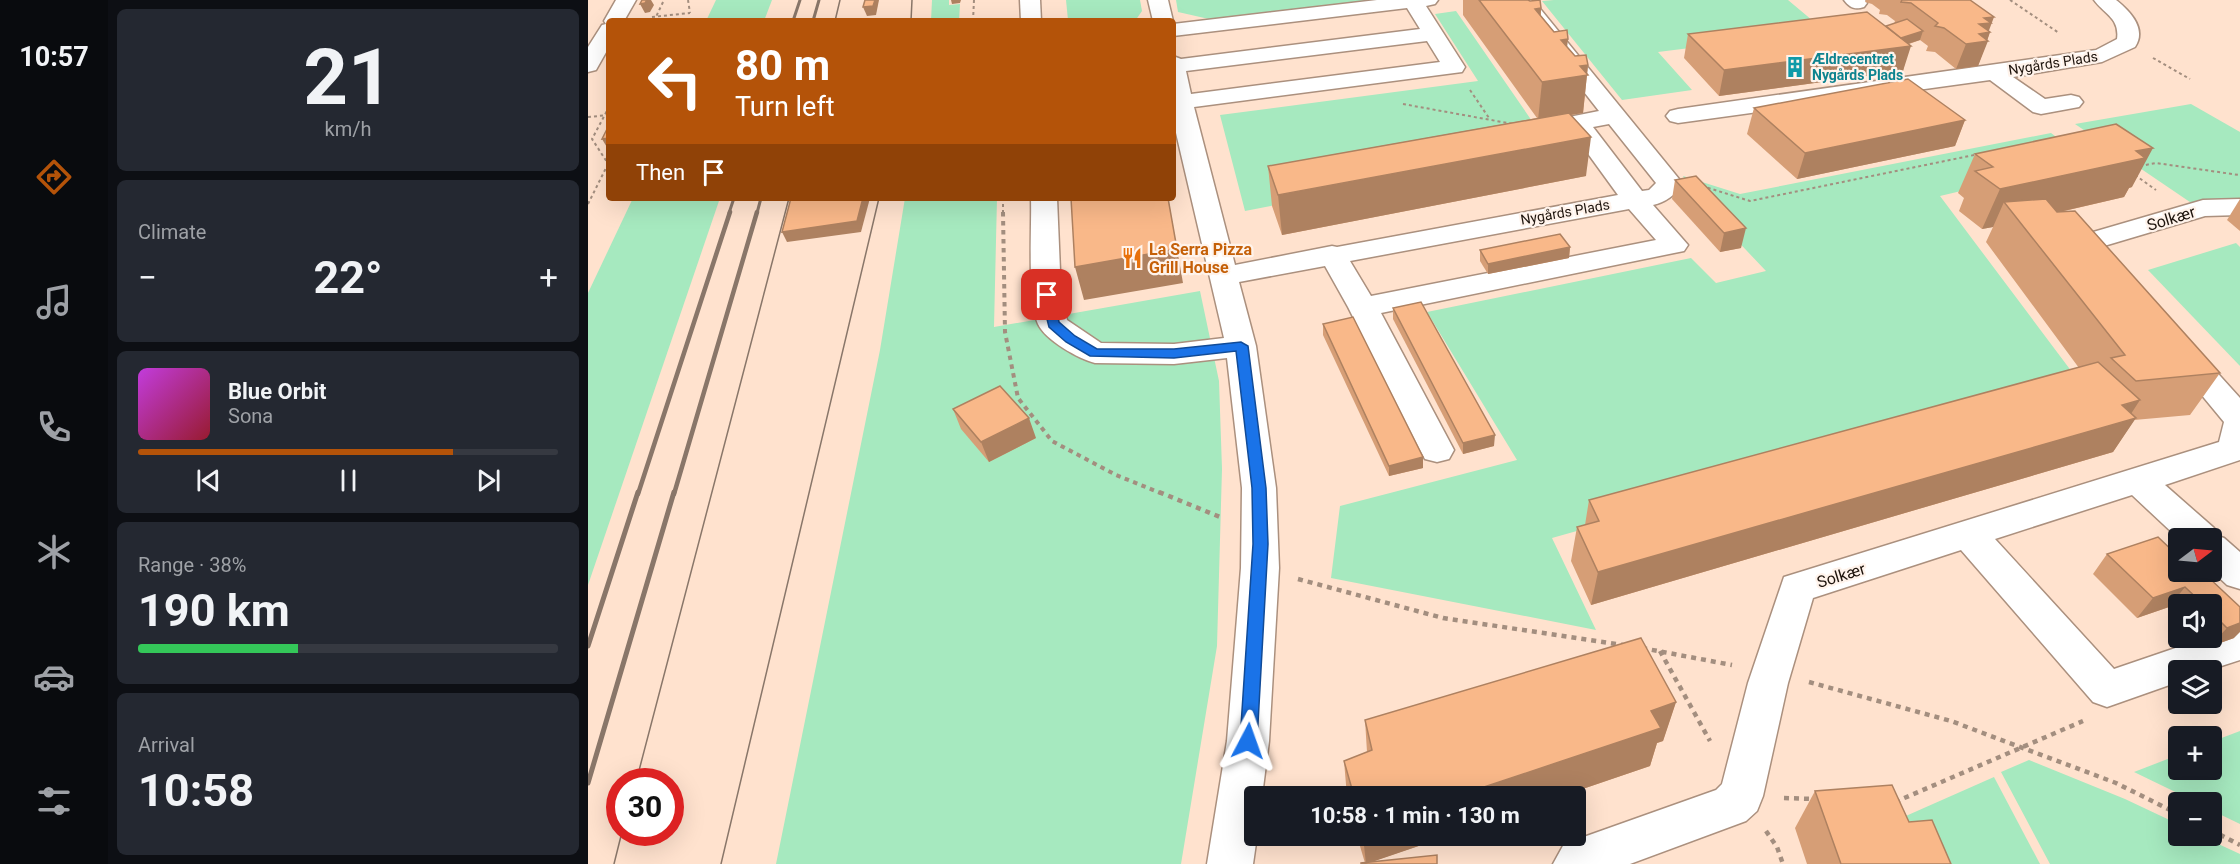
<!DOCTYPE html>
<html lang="en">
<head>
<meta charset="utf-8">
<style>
	body { margin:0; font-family:Roboto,sans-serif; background:#242831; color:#f1f3f6; height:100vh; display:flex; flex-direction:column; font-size:22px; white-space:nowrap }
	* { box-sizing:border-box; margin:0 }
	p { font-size:20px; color:#9ea1a6 }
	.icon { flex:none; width:33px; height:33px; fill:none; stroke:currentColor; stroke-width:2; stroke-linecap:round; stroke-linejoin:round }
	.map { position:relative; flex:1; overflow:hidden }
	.side { display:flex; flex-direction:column; gap:9px; padding:9px; background:#0d0f14; width:480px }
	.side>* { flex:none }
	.hud { position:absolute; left:18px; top:18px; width:570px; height:183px; border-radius:6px; box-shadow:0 6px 24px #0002; background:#b45309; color:#fff; overflow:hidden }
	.needle { width:39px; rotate:74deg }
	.buttons { position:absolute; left:1580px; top:528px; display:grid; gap:12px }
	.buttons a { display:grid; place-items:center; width:54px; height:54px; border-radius:6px; background:#171b24; box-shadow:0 6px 24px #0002; font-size:30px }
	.speed { position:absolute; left:18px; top:768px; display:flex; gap:12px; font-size:30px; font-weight:700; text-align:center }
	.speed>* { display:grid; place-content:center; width:78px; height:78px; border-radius:50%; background:#171b24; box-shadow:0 6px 24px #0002; line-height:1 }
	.speed .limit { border:9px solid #d22; background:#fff; color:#111 }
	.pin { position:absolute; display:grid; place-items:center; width:51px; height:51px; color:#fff; margin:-26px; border-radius:12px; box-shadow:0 3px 9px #0006 }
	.me { position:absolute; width:66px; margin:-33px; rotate:4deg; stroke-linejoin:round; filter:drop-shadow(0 0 4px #0008) }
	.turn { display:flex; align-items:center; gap:21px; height:126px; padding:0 30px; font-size:27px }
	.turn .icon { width:78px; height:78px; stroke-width:2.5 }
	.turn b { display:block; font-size:42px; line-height:51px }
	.then { display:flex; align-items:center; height:57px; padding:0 30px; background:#0003; gap:12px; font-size:22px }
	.big { font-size:45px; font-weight:700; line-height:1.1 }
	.side .widget { flex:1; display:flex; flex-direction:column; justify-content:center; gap:9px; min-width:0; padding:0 21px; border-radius:9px; background:#242831 }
	.side .dial { align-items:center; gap:0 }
	.dial b { font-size:78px; line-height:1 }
	.song { display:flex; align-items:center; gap:18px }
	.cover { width:72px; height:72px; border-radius:9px; background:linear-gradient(135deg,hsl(290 70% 55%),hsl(350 70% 35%)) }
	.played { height:6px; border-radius:3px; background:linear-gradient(90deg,#b45309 75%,#363941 75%) }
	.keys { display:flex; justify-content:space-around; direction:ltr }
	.heat { display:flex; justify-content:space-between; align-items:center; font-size:33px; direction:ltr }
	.charge { height:9px; border-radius:4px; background:linear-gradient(90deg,#34c759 38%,#363941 0) }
	.trip { position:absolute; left:656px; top:786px; width:342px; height:60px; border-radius:6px; background:#171b24; box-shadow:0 6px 24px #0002; font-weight:700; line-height:60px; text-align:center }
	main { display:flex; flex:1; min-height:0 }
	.dock { display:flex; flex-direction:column; width:108px; justify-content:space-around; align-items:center; background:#090b0e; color:#9ea1a6 }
	.dock .icon { width:42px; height:42px }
	.dock .on { color:#b45309 }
	.dock b { font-size:27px; color:#f1f3f6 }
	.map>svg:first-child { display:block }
</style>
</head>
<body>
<main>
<nav class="dock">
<b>10:57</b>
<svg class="icon on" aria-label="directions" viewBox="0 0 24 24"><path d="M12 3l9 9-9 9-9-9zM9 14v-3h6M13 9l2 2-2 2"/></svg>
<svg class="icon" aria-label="music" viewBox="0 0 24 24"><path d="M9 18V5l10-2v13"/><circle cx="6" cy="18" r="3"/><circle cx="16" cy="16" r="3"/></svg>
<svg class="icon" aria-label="phone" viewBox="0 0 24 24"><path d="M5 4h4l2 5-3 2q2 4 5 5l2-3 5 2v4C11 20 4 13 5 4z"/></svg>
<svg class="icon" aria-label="climate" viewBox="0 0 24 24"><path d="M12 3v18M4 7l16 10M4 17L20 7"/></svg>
<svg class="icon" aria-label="car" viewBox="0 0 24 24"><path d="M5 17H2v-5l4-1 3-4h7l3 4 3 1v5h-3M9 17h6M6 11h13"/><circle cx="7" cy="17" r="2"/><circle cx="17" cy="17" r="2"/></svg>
<svg class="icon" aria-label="filters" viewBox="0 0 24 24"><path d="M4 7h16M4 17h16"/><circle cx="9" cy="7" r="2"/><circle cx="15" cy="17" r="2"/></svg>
</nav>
<section class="side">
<div class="widget dial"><b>21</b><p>km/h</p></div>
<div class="widget"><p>Climate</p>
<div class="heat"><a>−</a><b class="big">22°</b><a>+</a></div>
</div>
<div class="widget">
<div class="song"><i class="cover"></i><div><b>Blue Orbit</b><p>Sona</p></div></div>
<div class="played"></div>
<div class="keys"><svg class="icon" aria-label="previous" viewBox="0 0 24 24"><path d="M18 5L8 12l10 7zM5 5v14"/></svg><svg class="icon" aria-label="pause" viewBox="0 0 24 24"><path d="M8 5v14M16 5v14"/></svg><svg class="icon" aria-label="next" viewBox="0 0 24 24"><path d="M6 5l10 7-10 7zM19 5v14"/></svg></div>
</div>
<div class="widget"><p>Range · 38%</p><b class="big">190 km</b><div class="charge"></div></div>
<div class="widget"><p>Arrival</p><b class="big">10:58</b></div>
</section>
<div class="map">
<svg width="1652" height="864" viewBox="0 0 1652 864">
	<rect width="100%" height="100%" fill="#ffe2ce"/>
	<!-- green -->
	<g fill="#a6e9bf">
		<path d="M128,0H184L176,21H118Z"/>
		<path d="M344,0H361V5L372,4L371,21H343Z"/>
		<path d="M478,0H552L554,11L547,21H484L480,20Z"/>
		<path d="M588,0H789L621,19L590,12Z"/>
		<path d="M966,0H1200L1237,31L1070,52L1104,90L1034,100L954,1Z"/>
		<path d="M868,11L964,150L657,211L632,115L890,81L847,14Z"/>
		<path d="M1603,104L1652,132V216L1624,217L1487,124Z"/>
		<path d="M1463,133L1500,161L1352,196L1496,388L964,538L1008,630L743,578L752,506L929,460L839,312L1103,258L1128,283L1178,271L1102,191L1095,176L1152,194Z"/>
		<path d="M45,198H132L0,585V293Z"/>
		<path d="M317,198H409L406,327L612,291L631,381L634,469L629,646L593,864H188L292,350Z"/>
		<path d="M1648,243L1652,247V366L1560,270Z"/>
		<path d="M1652,731V824L1623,810V802H1608L1546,772L1590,755V770H1623V742Z"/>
		<path d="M1441,760L1537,799L1590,824V836H1613L1652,854V864H1462L1413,772Z"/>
		<path d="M1406,777L1452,864H1330L1311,819Z"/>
	</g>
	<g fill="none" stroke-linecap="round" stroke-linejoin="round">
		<defs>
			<g id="minor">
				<path d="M28,0H48L36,21H21V47L8,70L0,72V47L14,25L18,24L16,21Z"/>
				<path d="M432,0H452L453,21H433Z"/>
				<path d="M560,0H580L585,21H565Z"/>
				<path d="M789,0H850L847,4L838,6L877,67L874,72L606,107L647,265L744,246L749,247L1030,195L977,122L981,117L1011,111L924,0H945L1091,179L1095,184C1087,195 1078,202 1065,205L1100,245L1096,251L1086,253L793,313L866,450L861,459L849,462L837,459L832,450L760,307L737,266L651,282L668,346L688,488L691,568L681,741L674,796H666V836H669L665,864H619L639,741L653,568L654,488L639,358L586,364L507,363C491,359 457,340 450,324C439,297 444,230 443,198H469L473,295L479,320L513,343L586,344L636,338L585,120V56L593,59L832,29L819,8L585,36V24ZM839,41L852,62L603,94L598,71ZM1021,124L1068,183L1061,190L1054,191L1005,127ZM1041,209L1068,240L783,296L762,261Z"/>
				<path d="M1256,0H1277L1279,3L1276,7C1267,10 1262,8 1256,0Z"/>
				<path d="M1506,0H1528C1542,11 1559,29 1547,47L1514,62L1425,77L1457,99L1483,95L1491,97L1495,102L1491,107L1453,114L1445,112L1402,80L1090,123L1082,121L1078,116L1082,111L1090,109L1508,50L1529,39C1532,18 1516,14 1506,0Z"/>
				<path d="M1652,199V215L1617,216L1516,246L1532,266L1528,272C1506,277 1496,259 1484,243L1488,237L1615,200Z"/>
				<path d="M1594,343L1605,346L1652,398V460L1577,485L1626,528L1630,536L1636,538L1652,552V589L1639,585L1623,570V538H1590L1544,495L1407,539L1526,669L1652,626V660L1621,670H1590V682L1519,707L1505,702L1373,550L1225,598L1200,683L1175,796L1169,811L1158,821L1042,864H965L976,844L1128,790L1134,784L1160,683L1196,577L1631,442L1636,422L1579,353L1583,346Z"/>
			</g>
		</defs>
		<!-- minor casing -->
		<use href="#minor" stroke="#ab907e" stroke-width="3"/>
		<!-- path-far2 -->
		<g stroke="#a38e7f" stroke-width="2" stroke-dasharray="3 3" stroke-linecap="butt">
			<path d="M100,0L102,13"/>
			<path d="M1422,0L1471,33"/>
			<path d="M64,17L102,13"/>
			<path d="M66,21L76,0"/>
			<path d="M385,21L386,0"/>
			<path d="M1565,58L1602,79"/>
			<path d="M882,90L901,118"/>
			<path d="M815,104L925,124"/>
			<path d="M0,117L21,115"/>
			<path d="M1552,166L1568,163L1651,175"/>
			<path d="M1547,175L1568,190"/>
			<path d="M1114,186L1162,201L1391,154"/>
			<path d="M415,198V213"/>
			<path d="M0,204L19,166V162L4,139L21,107"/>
		</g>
		<!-- path-far1 -->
		<path stroke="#a38e7f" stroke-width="4" stroke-dasharray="4.5 4.5" stroke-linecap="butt" d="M415,212L417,332L430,398L464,441L528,475L575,494"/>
		<!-- path -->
		<g stroke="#a38e7f" stroke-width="4.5" stroke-dasharray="5 5" stroke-linecap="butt">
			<path d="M571,492L632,517"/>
			<path d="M710,579L855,618L1035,645"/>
			<path d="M1054,648L1144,665"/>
			<path d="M1072,651L1122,741"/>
			<path d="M1221,682L1363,721L1528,783L1590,814"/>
			<path d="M1196,798L1227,799"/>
			<path d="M1307,802L1495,721"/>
			<path d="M1623,830L1652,845"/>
			<path d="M1178,831L1189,847L1195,864"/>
		</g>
		<!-- minor -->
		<use href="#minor" fill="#fff" fill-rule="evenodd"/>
		<!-- tram -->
		<g stroke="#897669" stroke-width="1.5">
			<path d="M247,21L252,0"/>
			<path d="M323,21L324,0"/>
			<path d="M48,782L201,198"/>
			<path d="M26,864L34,832"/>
			<path d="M133,864L291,198"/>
		</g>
		<!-- rail-far2 -->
		<g stroke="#897669" stroke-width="3">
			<path d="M205,21L212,0"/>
			<path d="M225,21L231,0"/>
			<path d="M141,213L146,198"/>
			<path d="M169,213L173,198"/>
		</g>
		<!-- rail-far1 -->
		<g stroke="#897669" stroke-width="4.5">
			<path d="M50,494L142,212"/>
			<path d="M86,494L169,212"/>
		</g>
		<!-- rail -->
		<g stroke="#897669" stroke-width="5">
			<path d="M0,646L50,492"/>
			<path d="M0,783L86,492"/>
		</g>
	</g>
	<!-- wall -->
	<g fill="#d69e76">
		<path d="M875,0H940L953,8V16L987,56L1000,65L995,113L983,115L998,176L694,235L684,206L680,166L949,118L875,15Z"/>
		<path d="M1278,0H1382L1400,31L1402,32L1390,66L1368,69L1347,52L1338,51L1340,46L1332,40L1321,44L1315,71L1131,96L1096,58L1100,34L1298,26L1306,24L1307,21L1299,15L1291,14L1292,10L1284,4L1277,2Z"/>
		<path d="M1166,108L1377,120L1367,146L1209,179L1159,134Z"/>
		<path d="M1387,154L1544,187L1541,188L1536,197L1472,212L1632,373L1602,415L1546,420L1525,452L1003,605L983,561L989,527L997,525L1001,500L1491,368L1398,242L1405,227L1394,229L1371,211L1376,198L1370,193Z"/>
		<path d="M1087,180L1153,248L1132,252L1084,199Z"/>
		<path d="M1652,199V231L1639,220Z"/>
		<path d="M982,247L981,258L900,274L892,261V250Z"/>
		<path d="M805,308L906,446L875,454L805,319Z"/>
		<path d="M735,324L835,457V468L801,476L735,335Z"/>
		<path d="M365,409L448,438L401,462L373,429Z"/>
		<path d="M1519,554L1606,572L1646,638L1621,647L1612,638H1623V604H1590V616L1581,607L1549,618L1505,574Z"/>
		<path d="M1088,702L1075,741L1069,743L1062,766L974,796H759L756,761L779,752L777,720Z"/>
		<path d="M1227,791L1321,822L1363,864H1219L1207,828Z"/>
		<path d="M769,836H860L783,862L777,863Z"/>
	</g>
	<!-- shaded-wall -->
	<g fill="#ae8160">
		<path d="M59,0H63L66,5L62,12L57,13L52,4Z"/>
		<path d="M287,0H291L288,15L279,16L275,7Z"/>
		<path d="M363,0H373L372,3L364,4Z"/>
		<path d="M953,8L950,44L947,9Z"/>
		<path d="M1406,17L1400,33L1402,32L1399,41H1400L1390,66L1368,69L1378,44L1396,18Z"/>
		<path d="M1335,31L1332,40L1310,47L1323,46L1315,71L1131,96L1136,70L1304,41Z"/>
		<path d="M980,39L976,76L973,40Z"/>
		<path d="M1000,65L995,113L950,120L954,82L992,66Z"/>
		<path d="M1377,120L1367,146L1209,179L1217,153Z"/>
		<path d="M1003,137L998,176L694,235L690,195Z"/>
		<path d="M21,138V149H20L14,139Z"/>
		<path d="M1565,148L1544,187L1541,188L1536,197L1432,221L1416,202L1405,227L1394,229L1412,189L1548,151Z"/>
		<path d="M275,198H282L273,232L199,242L194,232Z"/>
		<path d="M580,198L595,283L496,300L487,267Z"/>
		<path d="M1158,228L1153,248L1132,252L1136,233Z"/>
		<path d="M982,247L981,258L900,274V264Z"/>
		<path d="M1552,400L1539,420L1548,418L1525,452L1003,605L1010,572Z"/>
		<path d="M441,418L448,438L401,462L393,442Z"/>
		<path d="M907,435L906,446L875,454V443Z"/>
		<path d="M835,457V468L801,476V466Z"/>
		<path d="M1597,587L1581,607L1549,618L1565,598Z"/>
		<path d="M1652,623V632L1646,638L1621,647L1639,628Z"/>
		<path d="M1088,702L1075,741L1069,743L1062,766L974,796H869L1063,711Z"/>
		<path d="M775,836H860L778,864Z"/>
	</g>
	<!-- building -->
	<g fill="#f9b889" stroke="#ae8160" stroke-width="1.5">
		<path d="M54,0H59L57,3L52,4Z"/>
		<path d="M277,0H287L285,6L275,7Z"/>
		<path d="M891,0H940L942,1L952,0L953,8L947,9L966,32L979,30L980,39L973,40L987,56L998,55L1000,65L992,66L1000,75L954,82Z"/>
		<path d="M1314,0H1382L1406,17L1396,18L1403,23L1391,24L1402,32L1391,34L1400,41L1378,44L1356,28L1347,26L1350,23L1323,3L1313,2Z"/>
		<path d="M1279,12L1323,46L1136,70L1100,34Z"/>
		<path d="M1319,19L1335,31L1313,38L1298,26Z"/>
		<path d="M1320,79L1377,120L1217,153L1166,108Z"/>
		<path d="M981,113L1003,137L690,195L680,166Z"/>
		<path d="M1528,124L1565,148L1548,151L1557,158L1412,189L1387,171L1405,167L1387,154Z"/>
		<path d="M21,125V138L14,139Z"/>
		<path d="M1108,176L1158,228L1136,233L1087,180Z"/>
		<path d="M203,198H275L269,221L194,232Z"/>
		<path d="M483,198H580L589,249L487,267Z"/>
		<path d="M1458,199L1469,212L1487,211L1632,373L1548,381L1523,358L1537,355L1416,202Z"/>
		<path d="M972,234L982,247L900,264L892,250Z"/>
		<path d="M833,302L907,435L875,443L805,308Z"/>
		<path d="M765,317L835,457L801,466L735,324Z"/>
		<path d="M1510,362L1552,400L1534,405L1548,418L1010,572L989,527L1011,521L1001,500Z"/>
		<path d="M412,386L441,418L393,442L365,409Z"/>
		<path d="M1570,537L1590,556V572H1606L1614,578L1619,576L1652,607V623L1639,628L1623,612V604H1615L1597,587L1565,598L1519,554Z"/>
		<path d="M1053,638L1088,702L1063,711L1073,728L869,796H766L756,761L784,750L777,720Z"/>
		<path d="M1304,785L1321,822L1344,820L1363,864H1253L1227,791Z"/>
		<path d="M849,855V864H773V863Z"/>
	</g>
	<!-- route -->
	<path fill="#1a73e8" stroke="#114b97" stroke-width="1.5" d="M459,292L465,295L471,322L487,336L509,349H586L653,342L660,346L678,488L680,544L669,741L667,747L660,749L654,747L652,741L665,544L664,488L648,351L586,358L502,356L478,342L461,327L453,295Z"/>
	<!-- icons -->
	<defs>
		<symbol id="building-bare" viewBox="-9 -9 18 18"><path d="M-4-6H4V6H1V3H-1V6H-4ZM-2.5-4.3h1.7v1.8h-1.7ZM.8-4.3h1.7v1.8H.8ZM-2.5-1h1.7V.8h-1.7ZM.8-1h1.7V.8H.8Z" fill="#0f9aa8" stroke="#fff3eb" stroke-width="2.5" paint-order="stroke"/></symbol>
		<symbol id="restaurant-bare" viewBox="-9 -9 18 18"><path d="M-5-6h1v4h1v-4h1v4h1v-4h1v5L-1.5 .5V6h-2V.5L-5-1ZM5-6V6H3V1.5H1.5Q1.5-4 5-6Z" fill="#e8710a" stroke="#fff3eb" stroke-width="2.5" paint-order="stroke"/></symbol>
	</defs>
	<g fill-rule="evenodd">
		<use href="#building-bare" x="1192" y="52" width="30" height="30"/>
		<use href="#restaurant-bare" x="529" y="243" width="30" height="30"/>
	</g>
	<g text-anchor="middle" stroke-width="4.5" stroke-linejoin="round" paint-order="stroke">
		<!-- far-culture labels -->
		<g font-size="14" font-weight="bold" fill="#0d838f" stroke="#fff3eb" text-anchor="start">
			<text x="1224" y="64">Ældrecentret<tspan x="1224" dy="16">Nygårds Plads</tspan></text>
		</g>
		<!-- far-street labels -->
		<g font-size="14" fill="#1e140d" stroke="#fff3eb">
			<text transform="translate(1465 63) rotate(-9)" y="5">Nygårds Plads</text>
			<text transform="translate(977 212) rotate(-10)" y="5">Nygårds Plads</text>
		</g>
		<!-- street labels -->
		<g font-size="16" fill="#1e140d" stroke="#fff3eb">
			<text transform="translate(1583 218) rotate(-17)" y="6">Solkær</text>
			<text transform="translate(1253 575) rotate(-17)" y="6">Solkær</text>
		</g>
		<!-- food labels -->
		<g font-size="16" font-weight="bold" fill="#c56008" stroke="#fff3eb" text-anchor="start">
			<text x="561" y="255">La Serra Pizza<tspan x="561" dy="18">Grill House</tspan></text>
		</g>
	</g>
</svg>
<div class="buttons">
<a><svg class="needle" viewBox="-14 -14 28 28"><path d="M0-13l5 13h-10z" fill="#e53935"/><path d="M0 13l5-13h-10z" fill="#9ea1a6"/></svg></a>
<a><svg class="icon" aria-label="sound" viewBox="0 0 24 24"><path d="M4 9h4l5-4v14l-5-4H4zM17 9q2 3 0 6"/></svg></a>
<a><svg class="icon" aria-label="layers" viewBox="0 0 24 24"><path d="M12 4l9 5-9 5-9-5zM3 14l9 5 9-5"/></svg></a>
<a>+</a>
<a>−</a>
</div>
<div class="speed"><div class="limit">30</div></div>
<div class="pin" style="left:459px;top:295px;background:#d93025"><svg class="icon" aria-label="arrive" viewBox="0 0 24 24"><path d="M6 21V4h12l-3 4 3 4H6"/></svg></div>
<svg class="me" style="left:660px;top:741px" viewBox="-20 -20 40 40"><path d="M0-17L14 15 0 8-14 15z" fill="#1a73e8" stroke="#fff" stroke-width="4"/></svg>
<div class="trip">10:58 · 1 min · 130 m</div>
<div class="hud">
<div class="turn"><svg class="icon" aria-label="left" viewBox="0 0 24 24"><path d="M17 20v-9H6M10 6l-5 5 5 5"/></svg><div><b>80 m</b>Turn left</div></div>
<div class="then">Then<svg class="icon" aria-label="arrive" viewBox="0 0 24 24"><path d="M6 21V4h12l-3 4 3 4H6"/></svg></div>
</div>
</div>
</main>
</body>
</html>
